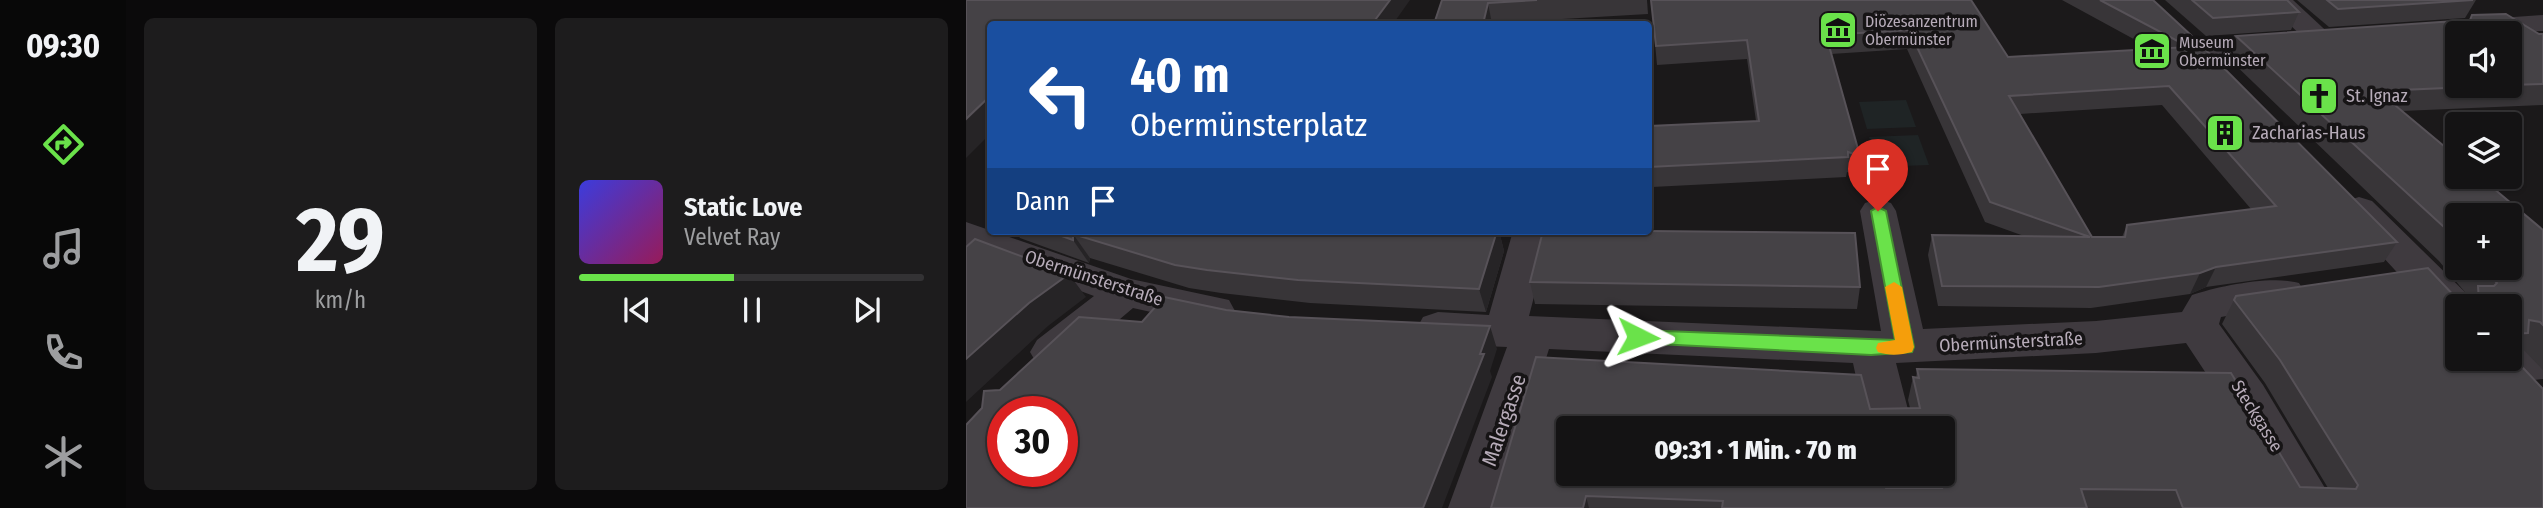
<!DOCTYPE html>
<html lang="de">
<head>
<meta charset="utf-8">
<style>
	body { margin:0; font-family:"Fira Sans Condensed",sans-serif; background:#1d1c1d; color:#f1f3f6; height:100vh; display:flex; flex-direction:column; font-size:26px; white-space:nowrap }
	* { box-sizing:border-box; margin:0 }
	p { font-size:23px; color:#9d9ea0 }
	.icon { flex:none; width:38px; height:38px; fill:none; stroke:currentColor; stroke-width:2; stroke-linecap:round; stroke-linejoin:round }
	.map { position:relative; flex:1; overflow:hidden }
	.sheet { display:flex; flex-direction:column; gap:18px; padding:18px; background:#0b0a0b; width:840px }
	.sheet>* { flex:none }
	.top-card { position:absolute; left:21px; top:21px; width:665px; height:214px; border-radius:7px; box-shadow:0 2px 5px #0004,0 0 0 2px #333234; background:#1a4fa0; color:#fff; overflow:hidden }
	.fabs { position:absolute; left:1479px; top:21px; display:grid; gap:14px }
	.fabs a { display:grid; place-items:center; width:77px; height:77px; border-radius:7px; background:#141314; box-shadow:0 2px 5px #0004,0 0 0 2px #333234; font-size:35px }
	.speed { position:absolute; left:21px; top:396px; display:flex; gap:14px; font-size:35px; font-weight:700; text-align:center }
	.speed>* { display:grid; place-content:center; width:91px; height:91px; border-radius:50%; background:#141314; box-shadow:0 2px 5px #0004,0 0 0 2px #333234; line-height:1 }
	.speed .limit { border:10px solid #d22; background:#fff; color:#111 }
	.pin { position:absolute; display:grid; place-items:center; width:60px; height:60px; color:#fff; margin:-72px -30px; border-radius:50% 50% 50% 0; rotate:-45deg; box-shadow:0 0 7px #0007 }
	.pin .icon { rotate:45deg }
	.me { position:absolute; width:77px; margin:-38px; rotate:93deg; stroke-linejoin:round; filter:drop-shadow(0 0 5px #0008) }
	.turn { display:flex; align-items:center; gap:24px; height:147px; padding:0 28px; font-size:32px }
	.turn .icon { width:91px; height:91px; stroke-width:2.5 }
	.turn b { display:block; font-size:49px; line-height:60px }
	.then { display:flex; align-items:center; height:66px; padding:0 28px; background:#0003; gap:14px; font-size:26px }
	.sheet .tile { flex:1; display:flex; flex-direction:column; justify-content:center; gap:10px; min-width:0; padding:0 24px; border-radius:10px; background:#1d1c1d }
	.sheet .dial { align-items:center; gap:0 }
	.dial b { font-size:91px; line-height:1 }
	.song { display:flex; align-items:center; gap:21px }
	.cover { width:84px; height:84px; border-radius:10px; background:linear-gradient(135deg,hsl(240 70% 55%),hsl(330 70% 35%)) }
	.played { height:7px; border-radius:4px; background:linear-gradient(90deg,#6ae24a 45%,#333234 45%) }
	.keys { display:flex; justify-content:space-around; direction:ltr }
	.sheet .tiles { flex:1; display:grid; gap:18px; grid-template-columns:repeat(2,1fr) }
	.trip { position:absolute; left:590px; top:416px; width:399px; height:70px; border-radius:7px; background:#141314; box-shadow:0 2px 5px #0004,0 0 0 2px #333234; font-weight:800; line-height:70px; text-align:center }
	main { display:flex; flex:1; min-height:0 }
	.tab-bar { display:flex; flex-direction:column; width:126px; justify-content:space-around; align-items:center; background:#080808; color:#9d9ea0 }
	.tab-bar .icon { width:49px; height:49px }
	.tab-bar .active { color:#6ae24a }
	.tab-bar b { font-size:32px; color:#f1f3f6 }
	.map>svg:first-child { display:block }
</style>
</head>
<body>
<main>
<nav class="tab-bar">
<b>09:30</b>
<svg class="icon active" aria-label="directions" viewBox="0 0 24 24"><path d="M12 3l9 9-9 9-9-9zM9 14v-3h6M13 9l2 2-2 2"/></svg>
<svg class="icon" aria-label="music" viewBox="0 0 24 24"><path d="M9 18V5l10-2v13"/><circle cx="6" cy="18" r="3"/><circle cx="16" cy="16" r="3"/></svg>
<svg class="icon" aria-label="phone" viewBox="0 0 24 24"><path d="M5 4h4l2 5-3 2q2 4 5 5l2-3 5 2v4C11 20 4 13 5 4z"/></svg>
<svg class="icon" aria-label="climate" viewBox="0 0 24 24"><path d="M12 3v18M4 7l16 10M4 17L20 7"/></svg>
</nav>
<section class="sheet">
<div class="tiles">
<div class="tile dial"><b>29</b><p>km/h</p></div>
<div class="tile">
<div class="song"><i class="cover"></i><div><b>Static Love</b><p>Velvet Ray</p></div></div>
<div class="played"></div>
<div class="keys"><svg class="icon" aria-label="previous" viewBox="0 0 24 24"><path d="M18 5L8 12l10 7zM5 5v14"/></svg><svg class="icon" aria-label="pause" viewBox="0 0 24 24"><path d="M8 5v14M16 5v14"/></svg><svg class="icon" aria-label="next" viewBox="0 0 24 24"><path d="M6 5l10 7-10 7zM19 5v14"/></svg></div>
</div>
</div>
</section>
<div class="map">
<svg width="1577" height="508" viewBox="0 0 1577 508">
	<rect width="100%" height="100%" fill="#1b191a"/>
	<!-- green -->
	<g fill="#1f2425">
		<path d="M940,100L950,127L901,129L893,102Z"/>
		<path d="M952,135L963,165L912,167L903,137Z"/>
	</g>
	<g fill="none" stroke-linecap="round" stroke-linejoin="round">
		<!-- minor -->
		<g fill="#3f3a3f" fill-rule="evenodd">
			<path d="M1298,0H1327L1370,40L1366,46L1356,49L1346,46Z"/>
			<path d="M1577,15V31L1496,33L1492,28L1496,22L1506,20Z"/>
			<path d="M1317,33L1327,36L1331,42L1327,48L1232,57L1222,54L1218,48L1222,42L1232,39Z"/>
			<path d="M1393,197L1406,201L1506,299L1509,306H1491V325L1476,321L1380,217L1375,209L1380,201Z"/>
			<path d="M912,199L925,203L930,211L957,329L1130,321L1216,312L1226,295C1253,286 1306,275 1333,283L1339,293L1333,303L1255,317L1253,324L1297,385L1371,508H1319L1265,411L1220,343L1130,353L930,363L947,429H901L887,363L583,349L532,508H482L541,347L472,344L457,339L451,328L457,317L472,312L523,315L547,231H585L563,316L915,331L894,211L899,203Z"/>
			<path d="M0,222L165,279L263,300L269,311L263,322L248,326L167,308L101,364L86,368L71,364L64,352L71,340L128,296L0,249Z"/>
			<path d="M1577,345V379L1543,383L1528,378L1521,366L1525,359H1544V349Z"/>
			<path d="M911,474H960L968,508H918Z"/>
		</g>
	</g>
	<!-- wall -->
	<g fill="#383538" fill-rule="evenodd">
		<path d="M476,0H681L682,14L526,23Z"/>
		<path d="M685,0H1005L1042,57L1186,49L1096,0H1187L1431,242L1418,262L1240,287L1224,294L1125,308L972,306L962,255L966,235L1058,236L1019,222L941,49L865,54L894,156L892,176L881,172L880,177L686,187L683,167L790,121L781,59L691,65ZM1196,105L1285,209L1161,225L1156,237H1126L1054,114Z"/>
		<path d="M1199,0H1321L1333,12L1325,30L1240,36Z"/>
		<path d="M1331,0H1510L1499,18L1363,27Z"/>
		<path d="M1540,14L1573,34H1577V105L1436,111L1491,157V177H1514L1577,230V370L1553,345H1552L1544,354L1577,389V508H525L570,357L895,375L904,409L944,408L942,400L947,377L950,378L951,369L1265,373L1334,487L1362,488L1299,383L1256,324L1270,296L1462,268L1492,300L1499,302L1503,297L1473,261L1261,57L1270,36L1503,20L1506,15ZM1491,33H1544V86H1491ZM1491,215H1544V268H1491ZM1491,306H1544V359H1491ZM602,429H976V474H962L965,488H920L918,474H602Z"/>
		<path d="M49,231H533L538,251L520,312L344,303L255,293L223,288L124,258L123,263L54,238Z"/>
		<path d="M564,282L894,287L891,309L569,304Z"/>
	</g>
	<!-- shaded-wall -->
	<g fill="#262426">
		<path d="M424,0H444L427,24H406Z"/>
		<path d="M522,3L526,24H517Z"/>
		<path d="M24,96V134L0,158V119Z"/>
		<path d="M531,231H533L538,251L520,312L513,289Z"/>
		<path d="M107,234L124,258L123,263L107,240Z"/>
		<path d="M1250,267L1240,287L1224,294L1234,273Z"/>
		<path d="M103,274L120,297L82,326L0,402V359L63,303Z"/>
		<path d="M524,326L531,349L524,371L526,377L476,508H457Z"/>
		<path d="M620,496L623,508H617Z"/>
	</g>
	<!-- building -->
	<g fill="#454246" stroke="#575258" stroke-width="2" fill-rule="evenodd">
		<path d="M0,0H424L406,24H24V96L0,119Z"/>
		<path d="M476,0H571L522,3L517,24H468Z"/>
		<path d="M685,0H1005L1042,57L1223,47L1134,0H1187L1227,37L1431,242L1250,267L1234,273L1133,287L976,286L966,235L1124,237L1024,202L943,30L860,35L894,156L882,152V157L683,167L684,126L793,121L781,40L690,46ZM1203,86L1310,206L1161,225L1159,237H1126L1043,96Z"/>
		<path d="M1226,0H1321L1333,12L1247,18Z"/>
		<path d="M1361,0H1507L1372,9Z"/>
		<path d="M1540,14L1573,34H1577V84L1544,85V33H1491V86H1527L1412,91L1491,157V177H1514L1577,230V325L1574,322L1563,320L1562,333L1544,334V306H1491V359H1544V354L1577,389V508H1217L1210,490L1115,489L1121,508H756L757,501L620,496L617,508H525L570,357L895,375L904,409L954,408L947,377L953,378L951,369L1265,373L1334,487L1390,489L1392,485L1314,360L1268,300L1270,296L1462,268L1492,300L1509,304L1513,302L1512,286H1528L1531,283L1517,268H1544V215H1491V239L1270,36L1504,20L1506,15ZM602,429H976V474H973L976,488H920L918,474H602Z"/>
		<path d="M82,231H531L513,289L332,280L241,270L209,265L107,234V240Z"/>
		<path d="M577,231H682L889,233L894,287L564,282Z"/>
		<path d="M9,239L103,274L63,303L0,359V247Z"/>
		<path d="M198,297L260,310L323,317L524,326L514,354H518L457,508H0V425L16,408L18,391L34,390L113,317L176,322ZM37,411H96V471H37Z"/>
	</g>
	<!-- route -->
	<path fill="#6ae24a" stroke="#459330" stroke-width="2" d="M912,207L920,211L948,347L946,352L905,355L672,343L665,341L663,337L665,332L672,330L929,340L905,211Z"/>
	<!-- slow -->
	<path fill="#f59e0b" d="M928,282L936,287L948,347L946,352C935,355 923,356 912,352L910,348L912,343L929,340L919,287Z"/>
	<!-- icons -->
	<defs>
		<symbol id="museum-square" viewBox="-11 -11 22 22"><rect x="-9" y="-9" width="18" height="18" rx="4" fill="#6ae24a" stroke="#161415"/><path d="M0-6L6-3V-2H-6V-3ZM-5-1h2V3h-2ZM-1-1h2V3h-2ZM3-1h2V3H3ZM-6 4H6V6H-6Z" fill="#111"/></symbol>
		<symbol id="church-square" viewBox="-11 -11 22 22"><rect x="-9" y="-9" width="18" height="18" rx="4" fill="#6ae24a" stroke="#161415"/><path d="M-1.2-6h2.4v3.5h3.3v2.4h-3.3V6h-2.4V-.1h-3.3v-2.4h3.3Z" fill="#111"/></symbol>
		<symbol id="building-square" viewBox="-11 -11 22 22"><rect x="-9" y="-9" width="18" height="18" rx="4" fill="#6ae24a" stroke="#161415"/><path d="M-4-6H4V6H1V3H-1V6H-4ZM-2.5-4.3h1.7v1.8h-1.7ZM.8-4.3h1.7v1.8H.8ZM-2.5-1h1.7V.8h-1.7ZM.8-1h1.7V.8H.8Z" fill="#111"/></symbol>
	</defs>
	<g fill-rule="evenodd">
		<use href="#museum-square" x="850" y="8" width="44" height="44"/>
		<use href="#museum-square" x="1164" y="29" width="44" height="44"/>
		<use href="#church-square" x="1331" y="74" width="44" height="44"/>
		<use href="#building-square" x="1237" y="111" width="44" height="44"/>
	</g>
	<g text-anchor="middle" stroke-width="7" stroke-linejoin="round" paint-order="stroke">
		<!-- far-poi labels -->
		<g font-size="16" fill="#b7acb9" stroke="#161415" text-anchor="start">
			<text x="899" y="27">Diözesanzentrum<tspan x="899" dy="18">Obermünster</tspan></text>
			<text x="1213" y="48">Museum<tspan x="1213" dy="18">Obermünster</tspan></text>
		</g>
		<!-- poi labels -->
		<g font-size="18" fill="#b7acb9" stroke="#161415" text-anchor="start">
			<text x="1380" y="102">St. Ignaz</text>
			<text x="1286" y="139">Zacharias-Haus</text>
		</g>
		<!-- street labels -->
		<g font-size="18" fill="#b7acb9" stroke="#161415">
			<text transform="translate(128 278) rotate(18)" y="6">Obermünsterstraße</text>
			<text transform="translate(1045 342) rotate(-3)" y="6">Obermünsterstraße</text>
			<text transform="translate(1291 416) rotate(58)" y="6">Steckgasse</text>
		</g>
		<!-- near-street labels -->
		<g font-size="21" fill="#b7acb9" stroke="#161415">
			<text transform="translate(538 420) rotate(-71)" y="7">Malergasse</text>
		</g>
	</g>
</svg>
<div class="fabs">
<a><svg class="icon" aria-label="sound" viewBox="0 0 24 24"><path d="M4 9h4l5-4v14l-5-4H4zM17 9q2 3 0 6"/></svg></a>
<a><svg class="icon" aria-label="layers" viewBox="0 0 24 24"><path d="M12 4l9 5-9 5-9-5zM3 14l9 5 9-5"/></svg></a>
<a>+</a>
<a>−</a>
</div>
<div class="speed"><div class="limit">30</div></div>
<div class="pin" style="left:912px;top:211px;background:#d93025"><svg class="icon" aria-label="arrive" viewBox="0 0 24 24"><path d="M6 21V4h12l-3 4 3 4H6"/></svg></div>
<svg class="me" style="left:672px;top:337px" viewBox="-20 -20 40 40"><path d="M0-17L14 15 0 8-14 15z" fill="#6ae24a" stroke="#fff" stroke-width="4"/></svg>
<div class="trip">09:31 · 1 Min. · 70 m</div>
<div class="top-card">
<div class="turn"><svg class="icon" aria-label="left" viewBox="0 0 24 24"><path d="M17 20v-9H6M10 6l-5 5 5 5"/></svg><div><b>40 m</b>Obermünsterplatz</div></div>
<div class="then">Dann<svg class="icon" aria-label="arrive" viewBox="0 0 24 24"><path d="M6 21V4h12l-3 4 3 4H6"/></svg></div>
</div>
</div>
</main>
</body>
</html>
